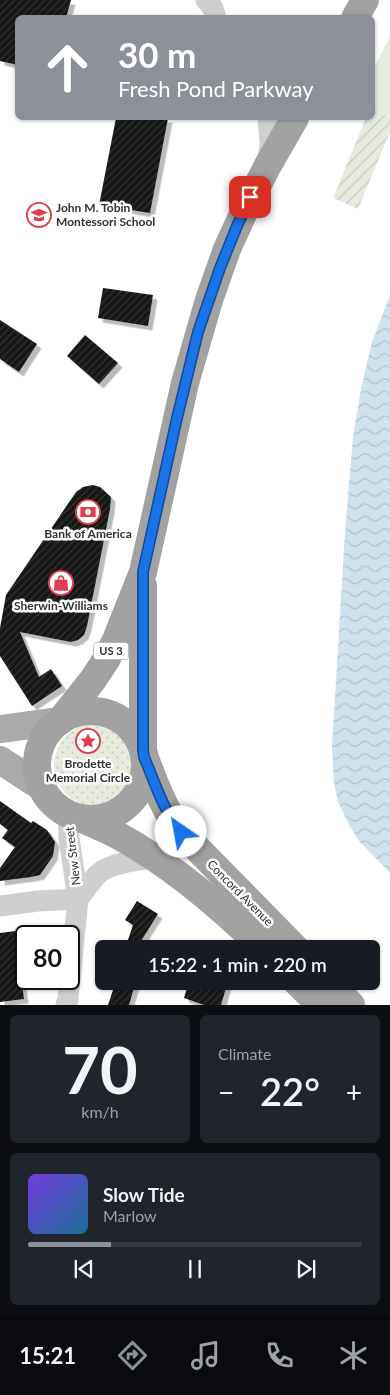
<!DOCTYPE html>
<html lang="en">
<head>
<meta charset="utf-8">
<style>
	body { margin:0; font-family:Lato,sans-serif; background:#20242c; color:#f1f3f6; height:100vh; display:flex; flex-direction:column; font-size:19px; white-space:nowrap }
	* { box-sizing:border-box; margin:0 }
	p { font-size:16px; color:#9ea1a6 }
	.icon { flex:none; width:28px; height:28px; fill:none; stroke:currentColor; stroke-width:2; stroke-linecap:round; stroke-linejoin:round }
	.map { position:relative; height:1005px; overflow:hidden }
	.side { display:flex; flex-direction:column; gap:10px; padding:10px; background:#0d0f14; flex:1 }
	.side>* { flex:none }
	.hud { position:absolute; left:15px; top:15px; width:360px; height:105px; border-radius:8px; box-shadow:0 1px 4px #0004; background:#8c9099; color:#fff; overflow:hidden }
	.speed { position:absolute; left:15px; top:925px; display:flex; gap:10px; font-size:25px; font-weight:700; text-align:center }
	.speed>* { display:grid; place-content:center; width:65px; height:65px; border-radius:50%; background:#171b24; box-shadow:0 1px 4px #0004; line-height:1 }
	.speed .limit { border:2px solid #111; border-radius:8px; background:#fff; color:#111 }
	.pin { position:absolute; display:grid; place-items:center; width:42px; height:42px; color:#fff; margin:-21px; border-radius:10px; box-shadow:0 2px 8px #0006 }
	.me { position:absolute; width:55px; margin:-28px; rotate:327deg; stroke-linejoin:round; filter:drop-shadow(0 0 4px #0008) }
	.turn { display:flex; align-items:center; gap:18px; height:105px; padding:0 20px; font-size:22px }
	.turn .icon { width:65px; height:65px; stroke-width:2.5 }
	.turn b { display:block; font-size:35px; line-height:42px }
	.big { font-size:38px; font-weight:600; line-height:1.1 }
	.side .tile { flex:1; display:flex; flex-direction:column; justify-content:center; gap:8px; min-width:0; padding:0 18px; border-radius:8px; background:#20242c }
	.side .dial { align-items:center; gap:0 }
	.dial b { font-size:65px; line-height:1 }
	.song { display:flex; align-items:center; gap:15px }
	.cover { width:60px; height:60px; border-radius:8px; background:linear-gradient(135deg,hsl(260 70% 55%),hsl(200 70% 35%)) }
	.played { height:5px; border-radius:2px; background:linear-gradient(90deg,#8c9099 25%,#363941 25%) }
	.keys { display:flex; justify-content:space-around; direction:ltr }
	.heat { display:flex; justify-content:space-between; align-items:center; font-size:28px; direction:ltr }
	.side .tiles { flex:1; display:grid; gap:10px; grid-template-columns:1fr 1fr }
	.tile:last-child { grid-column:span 2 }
	.trip { position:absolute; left:95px; top:940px; width:285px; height:50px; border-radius:8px; background:#171b24; box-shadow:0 1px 4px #0004; font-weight:600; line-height:50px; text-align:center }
	.dock { display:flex; height:80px; justify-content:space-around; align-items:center; background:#090b0e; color:#9ea1a6 }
	.dock .icon { width:35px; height:35px }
	.dock .on { color:#8c9099 }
	.dock b { font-size:22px; color:#f1f3f6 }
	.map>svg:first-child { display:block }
</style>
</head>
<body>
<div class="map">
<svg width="390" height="1005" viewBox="0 0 390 1005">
	<defs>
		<pattern id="grass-dots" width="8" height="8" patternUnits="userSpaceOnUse" patternTransform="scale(1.25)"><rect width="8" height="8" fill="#e6ebde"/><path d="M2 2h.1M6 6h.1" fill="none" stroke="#c6cabf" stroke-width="1.8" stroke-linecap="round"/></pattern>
		<pattern id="garden-furrows" width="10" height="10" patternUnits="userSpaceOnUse" patternTransform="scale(1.25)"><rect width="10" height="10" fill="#e6ebde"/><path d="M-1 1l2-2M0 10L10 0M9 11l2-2" fill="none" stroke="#c6cabf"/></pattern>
		<pattern id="water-waves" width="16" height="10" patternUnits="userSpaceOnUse" patternTransform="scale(1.25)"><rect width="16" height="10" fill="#cfe2ed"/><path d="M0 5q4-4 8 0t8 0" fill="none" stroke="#b2c2cc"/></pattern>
		<pattern id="building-hatch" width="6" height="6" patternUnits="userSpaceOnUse" patternTransform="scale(1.25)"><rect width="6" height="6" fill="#191919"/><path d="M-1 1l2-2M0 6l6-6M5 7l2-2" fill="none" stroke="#323232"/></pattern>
		<filter id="shadow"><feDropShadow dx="4.5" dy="4.5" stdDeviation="0" flood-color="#0004"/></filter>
	</defs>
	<rect width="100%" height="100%" fill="#fff"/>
	<!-- grass -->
	<circle fill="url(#grass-dots)" cx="95" cy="765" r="41"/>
	<!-- park -->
	<path fill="#e6ebde" d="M390,36V117L373,110V70Z"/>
	<!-- garden -->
	<path fill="url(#garden-furrows)" d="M373,110L390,117V132L358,209L333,198L366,118H372Z"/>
	<!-- water -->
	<path fill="url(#water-waves)" d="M390,295V873L360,842L349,825L338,802L334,783L332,747L345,532L353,437L361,389L372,342Z"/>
	<!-- building -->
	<g fill="url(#building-hatch)" filter="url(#shadow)">
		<path d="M0,0H71L66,18H18V65L0,61Z"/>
		<path d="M116,118H168L150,213L99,205Z"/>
		<path d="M103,288L153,295L148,326L98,318Z"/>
		<path d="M0,320L37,344L19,372L0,359Z"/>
		<path d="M85,335L118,363L99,384L67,356Z"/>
		<path d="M93,485L100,487L111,497L110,509L87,626L84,635L78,640L71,642L20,632L39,677L51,669L62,686L32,706L0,656V628L6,595L76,492L83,487Z"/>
		<path d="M0,801L31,823L33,821L47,830L55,842L53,856L40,875L31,877L0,881V868L15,847L2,838L8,830L0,824Z"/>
		<path d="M137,901L158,914L136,949H125L133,925L125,920Z"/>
		<path d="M15,931L24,999L0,1002V933Z"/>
		<path d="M116,981H136L129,1005H108Z"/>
		<path d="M189,981H228L221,1005H204L184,998Z"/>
	</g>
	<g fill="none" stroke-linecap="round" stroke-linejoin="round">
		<!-- minor -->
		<g stroke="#cfcfcf" stroke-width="21">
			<path d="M206,0L213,8L216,18"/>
			<path d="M268,118L270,143L268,162"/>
			<path d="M78,899C85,891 91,881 98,874C110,863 138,860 155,858"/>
			<path d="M0,906L38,901L78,899"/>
			<path d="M66,1005L68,999L78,899L69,838L68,813"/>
		</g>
		<!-- primary -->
		<g stroke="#aaa" stroke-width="28">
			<path d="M0,729L60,721"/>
			<path d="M0,760L43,788"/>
		</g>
		<!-- trunk -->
		<g stroke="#a2a2a2" stroke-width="28">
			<path d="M355,18L365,0"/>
			<path d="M143,586V750"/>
			<circle cx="91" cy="765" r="54"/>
			<path d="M60,721L92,681L106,660L116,640L143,572L185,383L209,300L227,249L244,212L268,165L295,118"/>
			<path d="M145,758C155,784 164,810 181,832L296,949"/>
			<path d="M80,818C93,824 106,829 119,836C172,865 220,906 264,949"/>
			<path d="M296,981L320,1005"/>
			<path d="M328,981L351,1005"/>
		</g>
	</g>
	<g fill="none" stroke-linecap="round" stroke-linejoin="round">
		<defs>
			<path id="route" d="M181,832C163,810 155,783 144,757L143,750V572L177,418L198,332L220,268L237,226L250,197"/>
		</defs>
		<!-- route casing -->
		<use href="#route" stroke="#114b97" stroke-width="12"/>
		<!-- route -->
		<use href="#route" stroke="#1a73e8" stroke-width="9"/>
	</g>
	<!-- icons -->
	<defs>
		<symbol id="school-ring" viewBox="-11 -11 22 22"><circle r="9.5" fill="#fff" stroke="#e03d50" stroke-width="1.5"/><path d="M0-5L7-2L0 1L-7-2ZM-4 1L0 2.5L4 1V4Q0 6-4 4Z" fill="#e03d50"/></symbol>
		<symbol id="bank-ring" viewBox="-11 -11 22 22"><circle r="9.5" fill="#fff" stroke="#e03d50" stroke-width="1.5"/><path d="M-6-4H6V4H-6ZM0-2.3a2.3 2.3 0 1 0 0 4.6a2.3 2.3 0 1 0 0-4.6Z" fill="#e03d50"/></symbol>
		<symbol id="shop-ring" viewBox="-11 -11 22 22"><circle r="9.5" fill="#fff" stroke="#e03d50" stroke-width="1.5"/><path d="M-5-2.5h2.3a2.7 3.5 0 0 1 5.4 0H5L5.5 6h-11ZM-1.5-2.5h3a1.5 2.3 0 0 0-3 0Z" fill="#e03d50"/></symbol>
		<symbol id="sight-ring" viewBox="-11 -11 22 22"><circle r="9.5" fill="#fff" stroke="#e03d50" stroke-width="1.5"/><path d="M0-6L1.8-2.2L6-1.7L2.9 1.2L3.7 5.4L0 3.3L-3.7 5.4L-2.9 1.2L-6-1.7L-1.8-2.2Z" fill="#e03d50"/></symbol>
	</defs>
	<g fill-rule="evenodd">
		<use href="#school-ring" x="25" y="201" width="28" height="28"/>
		<use href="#bank-ring" x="74" y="498" width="28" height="28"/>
		<use href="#shop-ring" x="47" y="569" width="28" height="28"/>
		<use href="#sight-ring" x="74" y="727" width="28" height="28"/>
	</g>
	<g text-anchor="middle" stroke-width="5" stroke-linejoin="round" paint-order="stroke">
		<!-- shield labels -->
		<rect fill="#fff" stroke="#707070" stroke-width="1" x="93.5" y="642.5" width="35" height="17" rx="4"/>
		<g font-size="11" font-weight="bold" fill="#323232">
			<text x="111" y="655">US 3</text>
		</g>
		<!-- poi labels -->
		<g font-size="12" font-weight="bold" fill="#323232" stroke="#fff">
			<text x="56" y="212" text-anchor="start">John M. Tobin<tspan x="56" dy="14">Montessori School</tspan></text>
			<text x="88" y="538">Bank of America</text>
			<text x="61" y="610">Sherwin-Williams</text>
			<text x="88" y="768">Brodette<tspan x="88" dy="14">Memorial Circle</tspan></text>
		</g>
		<!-- street labels -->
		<g font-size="12" fill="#323232" stroke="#fff">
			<text transform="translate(73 856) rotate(-97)" y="4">New Street</text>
			<text transform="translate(240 893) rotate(45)" y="4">Concord Avenue</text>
		</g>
	</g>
</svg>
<div class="speed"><div class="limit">80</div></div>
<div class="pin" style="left:250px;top:197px;background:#d93025"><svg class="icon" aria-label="arrive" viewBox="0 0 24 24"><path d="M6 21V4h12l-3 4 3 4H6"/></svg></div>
<svg class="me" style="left:181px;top:832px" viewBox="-20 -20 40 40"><circle r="19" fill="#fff"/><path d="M0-13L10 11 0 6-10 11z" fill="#1a73e8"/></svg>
<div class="trip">15:22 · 1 min · 220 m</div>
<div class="hud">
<div class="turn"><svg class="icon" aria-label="ahead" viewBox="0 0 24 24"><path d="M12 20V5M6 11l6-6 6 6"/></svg><div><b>30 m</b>Fresh Pond Parkway</div></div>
</div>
</div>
<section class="side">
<div class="tiles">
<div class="tile dial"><b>70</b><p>km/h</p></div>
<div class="tile"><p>Climate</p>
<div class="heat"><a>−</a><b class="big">22°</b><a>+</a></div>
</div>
<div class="tile">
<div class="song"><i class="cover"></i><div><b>Slow Tide</b><p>Marlow</p></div></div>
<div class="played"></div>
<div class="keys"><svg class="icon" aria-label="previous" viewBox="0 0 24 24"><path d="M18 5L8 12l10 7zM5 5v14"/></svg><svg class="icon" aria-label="pause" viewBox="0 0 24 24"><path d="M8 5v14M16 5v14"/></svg><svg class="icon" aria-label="next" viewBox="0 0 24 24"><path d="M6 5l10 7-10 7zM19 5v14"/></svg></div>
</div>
</div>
</section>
<nav class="dock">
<b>15:21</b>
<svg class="icon on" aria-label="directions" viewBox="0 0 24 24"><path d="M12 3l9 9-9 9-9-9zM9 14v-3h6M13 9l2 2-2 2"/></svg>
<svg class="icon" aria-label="music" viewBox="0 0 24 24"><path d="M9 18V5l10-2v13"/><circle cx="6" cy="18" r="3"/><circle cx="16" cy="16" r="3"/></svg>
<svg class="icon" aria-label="phone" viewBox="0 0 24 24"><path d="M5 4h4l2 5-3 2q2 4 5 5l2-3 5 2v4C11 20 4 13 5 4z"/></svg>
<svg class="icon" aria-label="climate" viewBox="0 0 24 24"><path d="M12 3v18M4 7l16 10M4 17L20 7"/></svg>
</nav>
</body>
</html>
